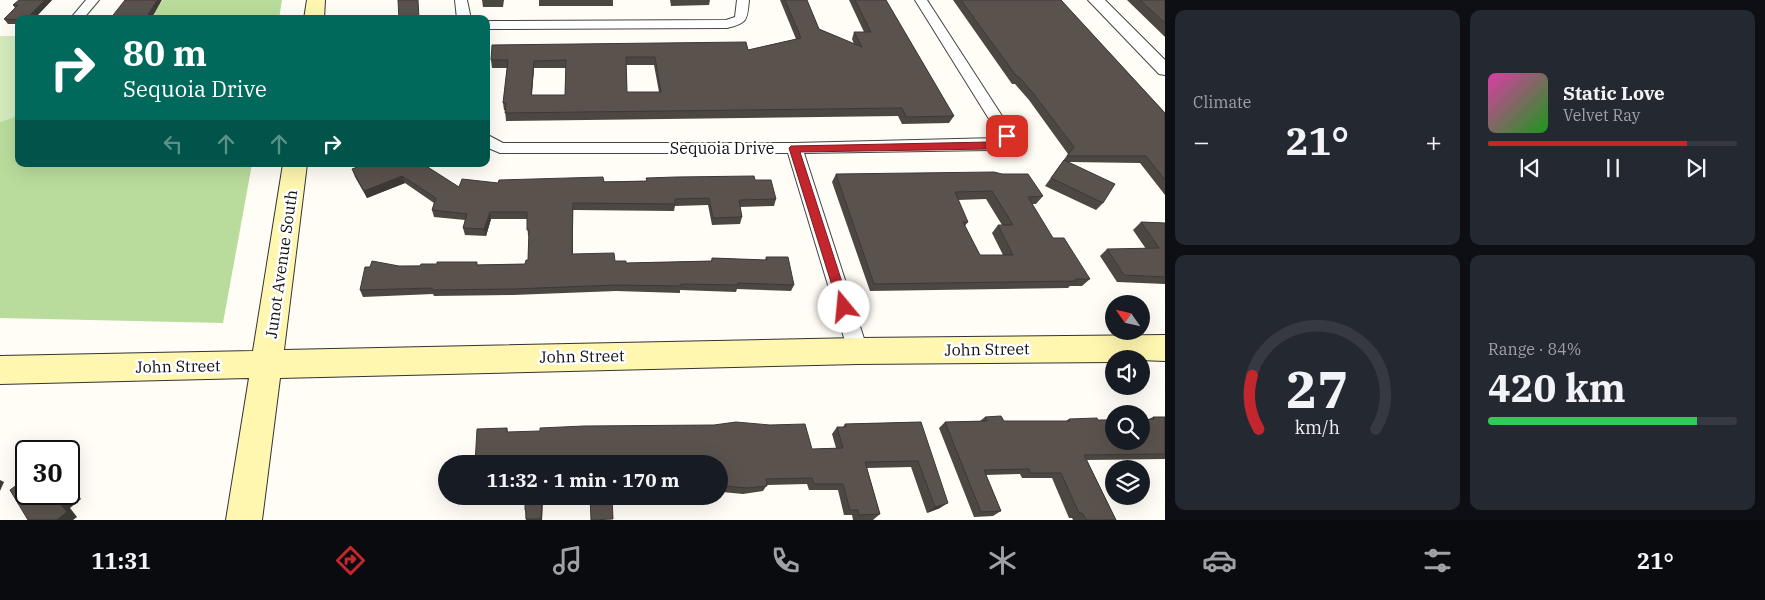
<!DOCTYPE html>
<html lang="en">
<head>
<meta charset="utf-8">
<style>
	body { margin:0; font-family:"IBM Plex Serif",serif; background:#242831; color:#f1f3f6; height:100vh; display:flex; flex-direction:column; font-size:19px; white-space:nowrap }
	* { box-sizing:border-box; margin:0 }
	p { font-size:16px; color:#9ea1a6 }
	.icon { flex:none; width:28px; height:28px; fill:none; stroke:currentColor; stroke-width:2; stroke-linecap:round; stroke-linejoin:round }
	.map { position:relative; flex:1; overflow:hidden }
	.side { display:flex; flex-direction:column; gap:10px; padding:10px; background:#0d0f14; width:600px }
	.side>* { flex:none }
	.guide { position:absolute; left:15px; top:15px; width:475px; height:152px; border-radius:10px; box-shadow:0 5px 20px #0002; background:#00695c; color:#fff; overflow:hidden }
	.needle { width:32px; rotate:304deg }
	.buttons { position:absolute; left:1105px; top:295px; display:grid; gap:10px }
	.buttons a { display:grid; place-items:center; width:45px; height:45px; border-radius:50%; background:#171b24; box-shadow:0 5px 20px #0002; font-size:25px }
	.speed { position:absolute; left:15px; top:440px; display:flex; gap:10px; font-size:25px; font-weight:700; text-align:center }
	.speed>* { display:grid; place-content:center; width:65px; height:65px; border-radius:50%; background:#171b24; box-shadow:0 5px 20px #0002; line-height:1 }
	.speed .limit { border:2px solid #111; border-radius:8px; background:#fff; color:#111 }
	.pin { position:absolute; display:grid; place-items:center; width:42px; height:42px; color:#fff; margin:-21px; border-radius:10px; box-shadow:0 2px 8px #0006 }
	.me { position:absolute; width:55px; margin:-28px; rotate:343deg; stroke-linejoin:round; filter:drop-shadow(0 0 4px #0008) }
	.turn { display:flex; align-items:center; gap:18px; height:105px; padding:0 25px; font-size:22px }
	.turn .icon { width:65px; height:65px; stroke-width:2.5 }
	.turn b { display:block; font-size:35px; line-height:42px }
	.lanes { display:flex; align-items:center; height:48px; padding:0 25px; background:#0003; justify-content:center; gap:25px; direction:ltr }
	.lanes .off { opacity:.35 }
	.big { font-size:38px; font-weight:700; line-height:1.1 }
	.side .widget { flex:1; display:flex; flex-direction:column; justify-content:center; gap:8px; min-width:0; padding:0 18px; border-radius:10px; background:#242831 }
	.side .dial { align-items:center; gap:0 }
	.dial svg { height:130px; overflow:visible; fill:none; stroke:#363941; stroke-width:7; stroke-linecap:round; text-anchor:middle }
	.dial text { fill:#f1f3f6; stroke:none }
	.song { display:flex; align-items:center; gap:15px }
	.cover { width:60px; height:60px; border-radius:8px; background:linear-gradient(135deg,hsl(320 70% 55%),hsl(120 70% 35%)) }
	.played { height:5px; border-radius:2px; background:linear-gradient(90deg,#c4262e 80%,#363941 80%) }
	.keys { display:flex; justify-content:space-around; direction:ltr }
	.heat { display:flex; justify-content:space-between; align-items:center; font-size:28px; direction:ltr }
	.charge { height:8px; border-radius:4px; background:linear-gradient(90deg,#34c759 84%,#363941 0) }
	.side .tiles { flex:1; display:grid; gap:10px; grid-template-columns:repeat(2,1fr) }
	.trip { position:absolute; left:438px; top:455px; width:290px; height:50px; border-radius:25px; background:#171b24; box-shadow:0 5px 20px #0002; font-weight:700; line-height:50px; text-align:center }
	.dock { display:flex; height:80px; justify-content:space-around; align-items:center; background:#090b0e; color:#9ea1a6 }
	.dock .icon { width:35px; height:35px }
	.dock .active { color:#c4262e }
	.dock b { font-size:22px; color:#f1f3f6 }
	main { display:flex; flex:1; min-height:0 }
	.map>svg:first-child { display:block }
</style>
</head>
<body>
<main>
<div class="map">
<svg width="1165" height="520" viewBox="0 0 1165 520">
	<rect width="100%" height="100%" fill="#fffdf5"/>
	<!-- green -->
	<path fill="#d5ebbd" d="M0,36H19V111L12,118L0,122Z"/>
	<!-- forest -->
	<g fill="#b9dc9c">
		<path d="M163,0H282L279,19H149Z"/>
		<path d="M19,111V164H252L223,323L0,318V122L12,118Z"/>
	</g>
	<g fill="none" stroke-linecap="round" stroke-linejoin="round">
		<defs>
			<g id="minor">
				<path d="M86,0H99L83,19H70Z"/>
				<path d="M455,0H467L471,19H457Z"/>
				<path d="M737,0H749C747,20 748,23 727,28L486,29V21L726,20L735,17Z"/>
				<path d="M915,0H927L1015,136L1008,147L990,150L804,153L868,351L865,357L858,360L851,357L848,351L788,153H500L486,147V134L503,143H794L997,138L999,136L994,127Z"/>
			</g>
			<path id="tertiary" d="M1088,0H1105L1165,60V75L1159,74Z"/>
			<g id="secondary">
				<path d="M307,0H325L324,19H304Z"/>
				<path d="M283,164H307L284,350L858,338L1165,335V361L1114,359V362L858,364L280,378L262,520H226L249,378L0,384V356L253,351Z"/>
			</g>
		</defs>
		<!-- minor casing -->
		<use href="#minor" stroke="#444" stroke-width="2"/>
		<!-- tertiary casing -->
		<use href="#tertiary" stroke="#444" stroke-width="2"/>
		<!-- secondary casing -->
		<use href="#secondary" stroke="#333" stroke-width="2"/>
		<!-- minor -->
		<use href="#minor" fill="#fff" fill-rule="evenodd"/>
		<!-- tertiary -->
		<use href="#tertiary" fill="#fff" fill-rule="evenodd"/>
		<!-- secondary -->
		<use href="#secondary" fill="#fff6b0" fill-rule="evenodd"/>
	</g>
	<!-- wall -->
	<g fill="#4d4742" fill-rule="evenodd">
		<path d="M19,0H52L34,19H19V24H8L4,19L15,8L13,5Z"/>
		<path d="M482,0H504L503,7H483Z"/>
		<rect x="539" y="0" width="74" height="6"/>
		<path d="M670,0H710L709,5L671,6Z"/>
		<path d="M780,0H807L819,29L854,44L852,39L854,32H864L849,0H886L954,116L949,123L902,124L898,116L506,121L505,110H504L503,103L507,68H492L491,60L748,50L796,39ZM626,65H654L659,92H627ZM534,68H566L565,95H532Z"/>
		<path d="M953,0H1061L1165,113V195L1140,163L1069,162L1103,203L1096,210L1045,186L1068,154L1029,100L1015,84H1012Z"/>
		<path d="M1127,0H1165V37Z"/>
		<path d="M369,167L459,187L498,183L646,181V178L755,180L776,199L774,206L740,207L742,217L740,224L712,225L708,205L675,206L674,211L573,210V254L626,263L711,261L712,258L765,260L766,257L794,285L791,291L737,289L736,292L680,290V293L616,291L513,295L434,296L433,294L363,297L360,290L399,266L525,264L528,260L529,236H528L527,219H491L486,236L465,235L463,228L465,220L434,217L432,210L434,203L405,183L367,198L355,177L352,169Z"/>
		<path d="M836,174L1043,196L1036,204H1032L1053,238L1090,279L1082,286H1070L1068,288L870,291L832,182ZM986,199L1002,225H998L992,233L1003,255H980L965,226L968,222L958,200Z"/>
		<path d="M1141,222L1165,223V284L1117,282L1100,256L1107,249H1146L1133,230Z"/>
		<path d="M985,417L1004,421H1066L1069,419L1098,420L1149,419L1153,417H1165V459L1087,460L1116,520H1073L1072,518H1069L1052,478H1022L1020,474L986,475L1001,511L993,516L974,517L939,428L945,422L980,421Z"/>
		<path d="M921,422L940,508L927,513L911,467L867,468L880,514L873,520H853L852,515H844L838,490H809L807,484L767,485L763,491L743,494L722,492L720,476H719V464H475L507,428L508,432L812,449L836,448L832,434L837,427H843L845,424Z"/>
		<path d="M525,496H543L542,520H526L525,510Z"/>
	</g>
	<!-- shaded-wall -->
	<g fill="#3f3936">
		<path d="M45,0H52L34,19H26Z"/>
		<path d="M157,0H162L151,19H145Z"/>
		<path d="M534,61V68L531,103V95Z"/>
		<path d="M402,176L405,183L367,198L364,191Z"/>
		<path d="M490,212L491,219L486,236L484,229Z"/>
		<path d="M0,480L4,482L0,491Z"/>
		<path d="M69,481L81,499L70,508L77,517L73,520H57L60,503L69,490Z"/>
		<path d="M542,496H543L542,520H541Z"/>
		<path d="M948,503L940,508L927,513L935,507Z"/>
	</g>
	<!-- building -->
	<g fill="#5a524d" stroke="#3f3936" fill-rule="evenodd">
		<path d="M19,0H45L26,19H19V20L4,19L18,5H13Z"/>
		<path d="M125,0H157L145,19H110Z"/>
		<path d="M398,0H418L419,19H399Z"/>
		<path d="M785,0H807L819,29L862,47L854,32H871L855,0H886L954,116L906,117L902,108L505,113L506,103H503L508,60H491L492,45L746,42L748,50L801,38ZM626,57H655L661,92H627ZM566,60L565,95H531L534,61Z"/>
		<path d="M961,0H1061L1165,113V180L1146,156H1067L1074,147L1033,93L1019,77H1017Z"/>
		<path d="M1140,0H1165V23Z"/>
		<path d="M1064,160L1115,184L1103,203L1051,178Z"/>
		<path d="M365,164H367L369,167L379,164H423L459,187L462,179L498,183L499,180L603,177L604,182L647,181L646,178L676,177L754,176L755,180H771L776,199L739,200L742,217L713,218L709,198L675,199V204L573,203L572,254L614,253L615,261H626V263L712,261V258L767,260L766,257H788L794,285L738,283V285L681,284V286L616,285L512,289L432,290V288L360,290L365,267H370L372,261L399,266H420L421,264H437V262H477V265L525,264L526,260H528L529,230H527V212H490L484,229L463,228L467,214L432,210L436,198L402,176L364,191L352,169Z"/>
		<path d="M994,172L1002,174H1028L1043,196L1028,197L1053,238H1064L1090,279H1075L1076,281L874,284L836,174ZM992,191L1013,225H998L1013,255H980L963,222H968L955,192Z"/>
		<path d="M1141,222L1165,223V277L1124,275L1107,249L1159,248Z"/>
		<path d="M1001,416L1004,421H1070L1069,419L1097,418L1098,420H1114V441H1141V420L1154,419L1153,417H1165V454L1084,455L1116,520H1086L1082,513H1079L1061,473H1030L1029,469L984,470L1001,511L981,512L945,422L987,421L985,417Z"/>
		<path d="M736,422L770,425L805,424L812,449L843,448L837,427H846L845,424L921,422L948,503L935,507L918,461L865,462L880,514L859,515L858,510H850L843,484H814L812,478L766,479L767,486L747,488L725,486L722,470H719V464H709V463L475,464L477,429L507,428V432L540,431V428L584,426L714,425Z"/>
		<path d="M26,478V494H69V490L72,495L60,503L67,512L57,520H28L10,490Z"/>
		<path d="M525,496H542L541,519H526V510H525Z"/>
		<path d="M590,496H612L613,519L591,520Z"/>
	</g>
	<!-- route -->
	<path fill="#c4262e" stroke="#7f191e" d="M1007,133L1012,136L1005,145L990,149L800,152L850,307L848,311H840L789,148L791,146L990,142L998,140Z"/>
	<g text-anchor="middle" stroke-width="5" stroke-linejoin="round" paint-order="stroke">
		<!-- street labels -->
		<g font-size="16" fill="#111" stroke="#fff">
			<text x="722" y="154">Sequoia Drive</text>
			<text transform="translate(281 264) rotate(-82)" y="6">Junot Avenue South</text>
			<text transform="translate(987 349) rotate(-1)" y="6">John Street</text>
			<text transform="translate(582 356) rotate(-1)" y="6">John Street</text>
			<text transform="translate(178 366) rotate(-1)" y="6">John Street</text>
		</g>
	</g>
</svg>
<div class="buttons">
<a><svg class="needle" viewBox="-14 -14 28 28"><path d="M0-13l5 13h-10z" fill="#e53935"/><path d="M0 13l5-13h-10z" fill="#9ea1a6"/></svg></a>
<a><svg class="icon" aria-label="sound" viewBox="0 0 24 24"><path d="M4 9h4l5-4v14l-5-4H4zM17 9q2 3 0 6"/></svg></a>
<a><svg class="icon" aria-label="search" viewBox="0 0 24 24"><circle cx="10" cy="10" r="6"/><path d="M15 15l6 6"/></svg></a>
<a><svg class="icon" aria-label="layers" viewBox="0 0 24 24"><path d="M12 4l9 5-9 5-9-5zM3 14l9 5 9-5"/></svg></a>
</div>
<div class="speed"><div class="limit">30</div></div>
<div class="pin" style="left:1007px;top:136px;background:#d93025"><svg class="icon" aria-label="arrive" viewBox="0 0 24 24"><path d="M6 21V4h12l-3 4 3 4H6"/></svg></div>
<svg class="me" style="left:844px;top:307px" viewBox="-20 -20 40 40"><circle r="19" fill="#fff"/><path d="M0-13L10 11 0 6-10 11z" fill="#c4262e"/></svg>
<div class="trip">11:32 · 1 min · 170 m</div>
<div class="guide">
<div class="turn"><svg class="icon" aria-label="right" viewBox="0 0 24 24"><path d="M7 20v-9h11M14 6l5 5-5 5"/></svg><div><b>80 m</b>Sequoia Drive</div></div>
<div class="lanes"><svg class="icon off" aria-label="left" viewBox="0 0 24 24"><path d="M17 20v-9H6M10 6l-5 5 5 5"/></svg><svg class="icon off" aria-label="ahead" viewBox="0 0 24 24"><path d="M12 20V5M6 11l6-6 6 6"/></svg><svg class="icon off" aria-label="ahead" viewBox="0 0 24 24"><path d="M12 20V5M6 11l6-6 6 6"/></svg><svg class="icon" aria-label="right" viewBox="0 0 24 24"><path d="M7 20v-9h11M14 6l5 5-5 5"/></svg></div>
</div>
</div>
<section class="side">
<div class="tiles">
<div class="widget"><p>Climate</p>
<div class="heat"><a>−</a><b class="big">21°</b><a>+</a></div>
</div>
<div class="widget">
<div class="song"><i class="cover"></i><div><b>Static Love</b><p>Velvet Ray</p></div></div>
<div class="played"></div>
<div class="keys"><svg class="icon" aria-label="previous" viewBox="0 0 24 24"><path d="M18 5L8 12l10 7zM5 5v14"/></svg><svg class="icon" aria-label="pause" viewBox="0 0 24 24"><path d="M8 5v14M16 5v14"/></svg><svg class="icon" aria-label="next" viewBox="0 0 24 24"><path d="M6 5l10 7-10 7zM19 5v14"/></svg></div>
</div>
<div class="widget dial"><svg viewBox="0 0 100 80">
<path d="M14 69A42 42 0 1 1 86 69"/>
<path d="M14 69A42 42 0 0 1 10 36" stroke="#c4262e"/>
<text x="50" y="56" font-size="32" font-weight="700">27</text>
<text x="50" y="72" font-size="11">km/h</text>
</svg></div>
<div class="widget"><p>Range · 84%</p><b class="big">420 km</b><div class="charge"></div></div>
</div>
</section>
</main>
<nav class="dock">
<b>11:31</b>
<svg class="icon active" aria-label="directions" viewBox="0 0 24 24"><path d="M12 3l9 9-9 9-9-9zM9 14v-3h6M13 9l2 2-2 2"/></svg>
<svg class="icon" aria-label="music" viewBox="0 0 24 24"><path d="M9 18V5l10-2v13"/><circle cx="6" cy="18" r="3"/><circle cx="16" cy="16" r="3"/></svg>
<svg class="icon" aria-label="phone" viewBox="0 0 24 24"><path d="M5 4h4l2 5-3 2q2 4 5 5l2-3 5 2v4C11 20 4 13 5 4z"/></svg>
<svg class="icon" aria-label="climate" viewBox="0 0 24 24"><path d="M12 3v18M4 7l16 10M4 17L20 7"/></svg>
<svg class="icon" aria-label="car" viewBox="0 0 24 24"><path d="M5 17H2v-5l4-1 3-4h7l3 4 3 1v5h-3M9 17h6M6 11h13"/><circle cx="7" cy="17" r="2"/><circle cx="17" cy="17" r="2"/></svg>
<svg class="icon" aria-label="filters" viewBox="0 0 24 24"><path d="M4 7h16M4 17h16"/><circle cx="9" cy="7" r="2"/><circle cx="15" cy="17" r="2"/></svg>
<b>21°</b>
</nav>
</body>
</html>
